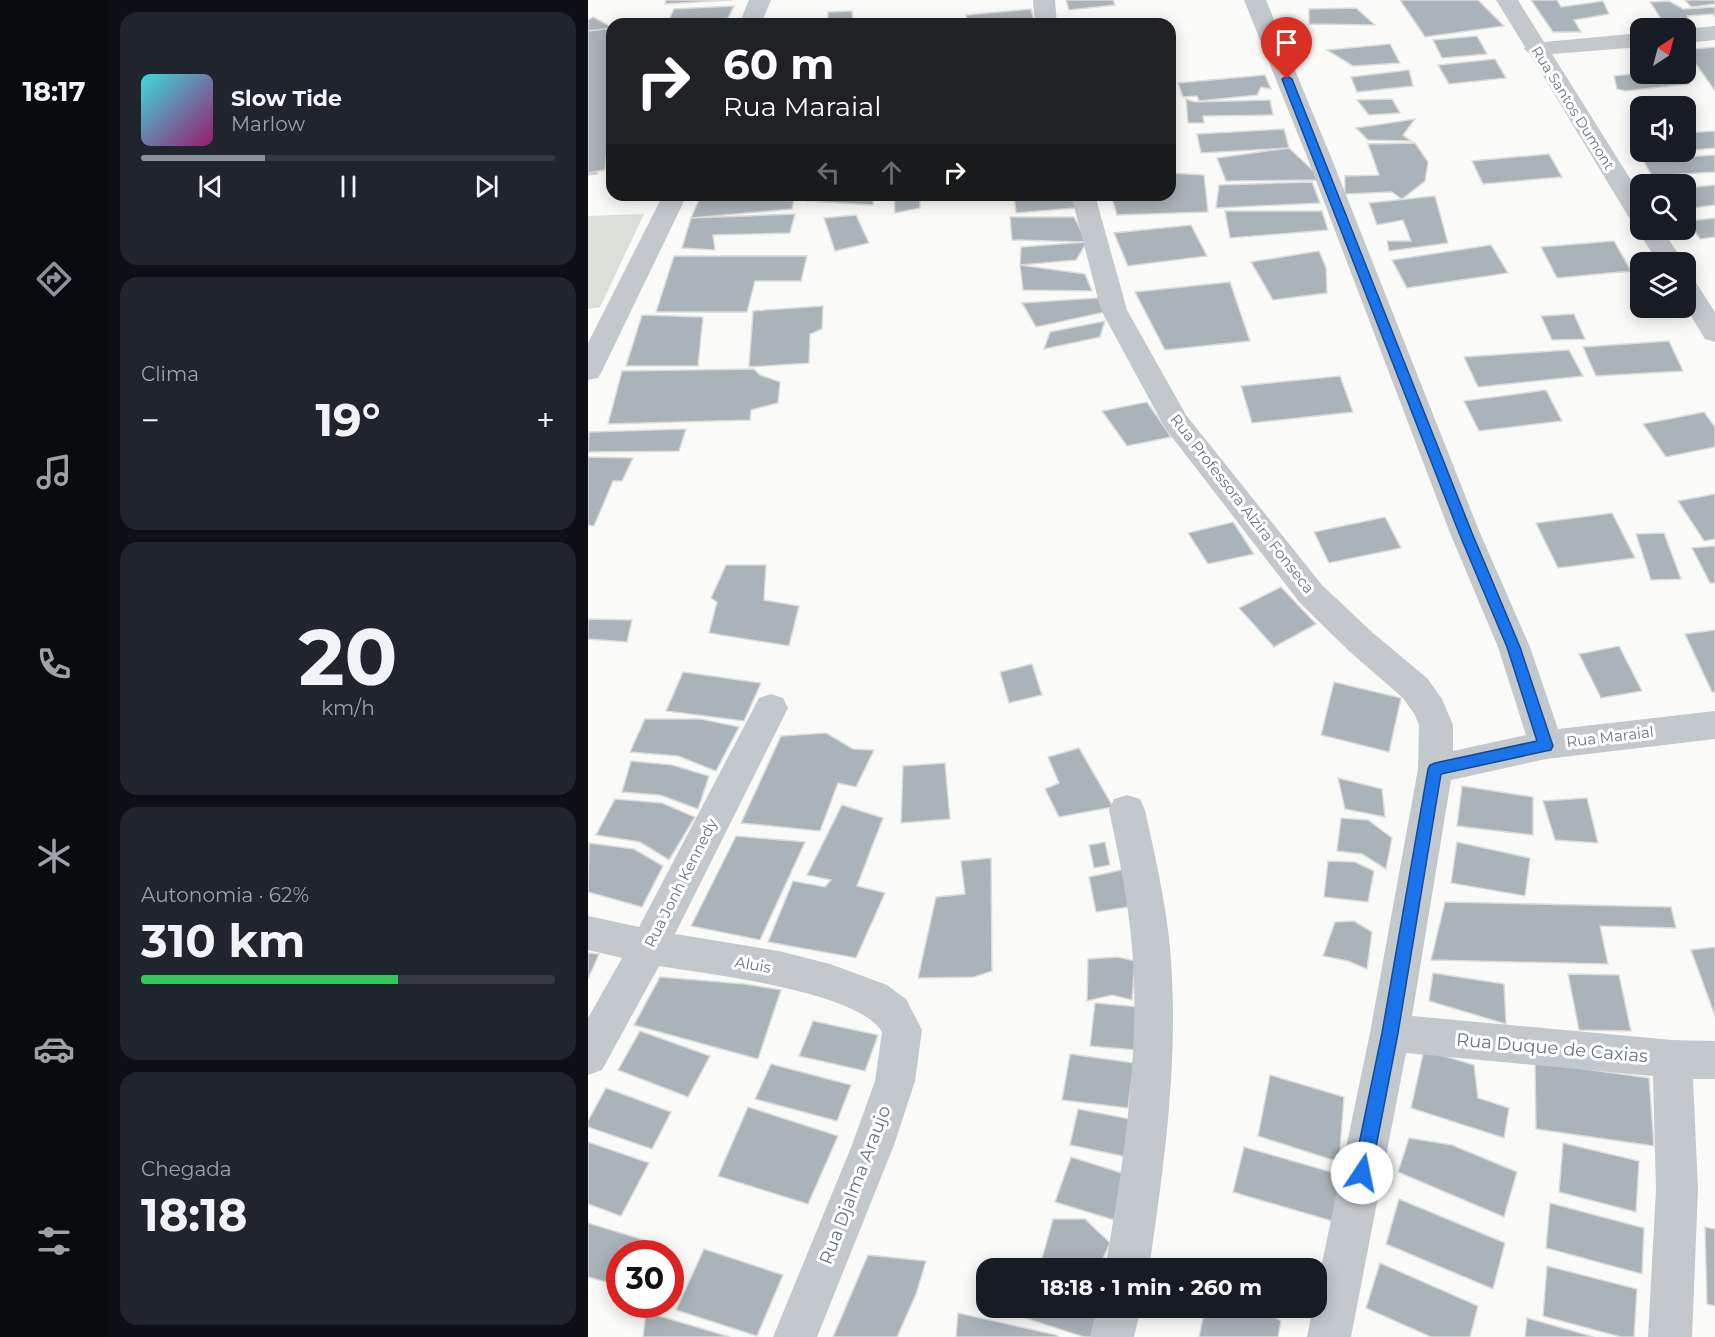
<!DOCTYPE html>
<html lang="pt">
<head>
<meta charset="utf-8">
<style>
	body { margin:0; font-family:Montserrat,sans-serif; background:#20242c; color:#f1f3f6; height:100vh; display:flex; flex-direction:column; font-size:22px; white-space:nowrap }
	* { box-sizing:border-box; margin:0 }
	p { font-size:20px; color:#9ea1a6 }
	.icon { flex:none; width:33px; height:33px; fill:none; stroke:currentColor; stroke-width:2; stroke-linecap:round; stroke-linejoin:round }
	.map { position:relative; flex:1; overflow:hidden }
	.details { display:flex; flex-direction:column; gap:12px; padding:12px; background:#0d0f14; width:480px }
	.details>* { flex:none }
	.banner { position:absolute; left:18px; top:18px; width:570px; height:183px; border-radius:18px; box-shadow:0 3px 15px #0003; background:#202124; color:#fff; overflow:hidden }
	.needle { width:39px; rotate:36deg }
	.tools { position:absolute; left:1042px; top:18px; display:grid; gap:12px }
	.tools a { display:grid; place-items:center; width:66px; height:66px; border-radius:12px; background:#171b24; box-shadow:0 3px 15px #0003; font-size:30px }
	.speed { position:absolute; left:18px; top:1240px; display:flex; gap:12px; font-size:30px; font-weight:700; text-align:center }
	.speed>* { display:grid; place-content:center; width:78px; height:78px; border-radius:50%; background:#171b24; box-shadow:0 3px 15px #0003; line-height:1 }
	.speed .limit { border:9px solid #d22; background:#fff; color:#111 }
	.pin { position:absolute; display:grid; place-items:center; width:51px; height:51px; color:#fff; margin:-62px -26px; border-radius:50% 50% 50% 0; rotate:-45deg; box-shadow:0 0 6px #0007 }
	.pin .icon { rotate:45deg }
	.me { position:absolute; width:66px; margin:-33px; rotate:11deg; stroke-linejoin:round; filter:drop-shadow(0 0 4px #0008) }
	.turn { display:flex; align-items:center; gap:21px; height:126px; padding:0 18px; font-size:27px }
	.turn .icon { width:78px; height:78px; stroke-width:2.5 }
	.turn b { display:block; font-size:42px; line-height:51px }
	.lanes { display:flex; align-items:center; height:57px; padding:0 18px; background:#0003; justify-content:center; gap:30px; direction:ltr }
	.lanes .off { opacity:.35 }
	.big { font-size:45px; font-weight:700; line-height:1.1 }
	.details .card { flex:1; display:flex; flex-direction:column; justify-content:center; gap:9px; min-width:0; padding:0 21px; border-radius:18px; background:#20242c }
	.details .dial { align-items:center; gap:0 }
	.dial b { font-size:78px; line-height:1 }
	.song { display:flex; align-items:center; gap:18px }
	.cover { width:72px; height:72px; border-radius:9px; background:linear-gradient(135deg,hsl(180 70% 55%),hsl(320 70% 35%)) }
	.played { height:6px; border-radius:3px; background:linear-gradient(90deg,#8c9099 30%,#363941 30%) }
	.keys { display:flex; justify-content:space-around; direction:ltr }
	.heat { display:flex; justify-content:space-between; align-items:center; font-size:33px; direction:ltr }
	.charge { height:9px; border-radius:4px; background:linear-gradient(90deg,#34c759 62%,#363941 0) }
	.trip { position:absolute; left:388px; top:1258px; width:351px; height:60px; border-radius:18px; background:#171b24; box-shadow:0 3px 15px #0003; font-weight:700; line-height:60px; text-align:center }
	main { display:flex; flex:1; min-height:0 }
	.tab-bar { display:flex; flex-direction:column; width:108px; justify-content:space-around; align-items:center; background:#090b0e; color:#9ea1a6 }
	.tab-bar .icon { width:42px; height:42px }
	.tab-bar .on { color:#8c9099 }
	.tab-bar b { font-size:27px; color:#f1f3f6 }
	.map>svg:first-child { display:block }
</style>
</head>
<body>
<main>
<nav class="tab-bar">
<b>18:17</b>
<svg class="icon on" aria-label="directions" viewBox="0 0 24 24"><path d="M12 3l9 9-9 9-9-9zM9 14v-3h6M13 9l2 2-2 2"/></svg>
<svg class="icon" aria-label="music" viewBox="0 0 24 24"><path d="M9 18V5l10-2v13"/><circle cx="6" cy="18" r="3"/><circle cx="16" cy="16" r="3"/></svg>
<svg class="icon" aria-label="phone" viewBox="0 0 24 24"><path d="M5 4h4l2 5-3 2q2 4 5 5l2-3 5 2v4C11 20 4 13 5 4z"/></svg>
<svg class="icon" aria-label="climate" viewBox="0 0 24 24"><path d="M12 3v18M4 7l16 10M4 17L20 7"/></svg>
<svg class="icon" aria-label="car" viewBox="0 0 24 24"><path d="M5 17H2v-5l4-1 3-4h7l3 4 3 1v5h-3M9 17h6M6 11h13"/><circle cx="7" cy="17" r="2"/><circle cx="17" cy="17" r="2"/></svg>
<svg class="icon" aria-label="filters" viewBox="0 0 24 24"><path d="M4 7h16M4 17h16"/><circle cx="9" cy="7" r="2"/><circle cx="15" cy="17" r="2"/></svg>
</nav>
<section class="details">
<div class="card">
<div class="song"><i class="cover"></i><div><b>Slow Tide</b><p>Marlow</p></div></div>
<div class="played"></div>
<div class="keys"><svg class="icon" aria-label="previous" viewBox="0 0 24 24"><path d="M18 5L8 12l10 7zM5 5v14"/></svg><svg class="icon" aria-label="pause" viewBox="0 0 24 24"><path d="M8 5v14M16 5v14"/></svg><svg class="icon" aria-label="next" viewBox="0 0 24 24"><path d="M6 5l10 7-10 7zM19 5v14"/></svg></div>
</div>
<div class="card"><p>Clima</p>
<div class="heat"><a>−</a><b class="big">19°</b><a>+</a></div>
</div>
<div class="card dial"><b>20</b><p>km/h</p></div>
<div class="card"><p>Autonomia · 62%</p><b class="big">310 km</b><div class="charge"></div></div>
<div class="card"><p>Chegada</p><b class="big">18:18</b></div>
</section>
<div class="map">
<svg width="1127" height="1337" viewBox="0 0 1127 1337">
	<rect width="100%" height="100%" fill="#fafaf8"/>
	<!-- green -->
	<path fill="#dadfd7" d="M56,214L12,307L0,309V216Z"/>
	<!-- building -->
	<g fill="#aab3b9" stroke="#dcdcda" stroke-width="1.5">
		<path d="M78,0H144L77,4Z"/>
		<path d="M478,0H525L527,5L481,10Z"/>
		<path d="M812,0H890L916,26L837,37Z"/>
		<path d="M943,0H969L973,7L1015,1L1021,14L986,20L993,32H965Z"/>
		<path d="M1097,0H1127V4L1103,7Z"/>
		<path d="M1081,1L1095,9L1127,7V17L1125,14L1099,16L1105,25L1078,26L1062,2Z"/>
		<path d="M146,6L137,24H79L86,9Z"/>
		<path d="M768,8L787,25L721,24V9Z"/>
		<path d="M443,9L447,24H380L378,15Z"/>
		<path d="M264,11L265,24H240V12Z"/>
		<path d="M5,17L24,27V85L9,174L0,175V20Z"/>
		<path d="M535,19L536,24L478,23Z"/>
		<path d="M24,28V109L17,170L0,173V31Z"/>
		<path d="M889,36L899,54L854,58L845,40Z"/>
		<path d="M802,44L812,63L765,66L739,50Z"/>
		<path d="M1127,47V91L1098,50Z"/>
		<path d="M907,59L918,78L861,84L850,65Z"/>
		<path d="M821,70L825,86L769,92L763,77Z"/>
		<path d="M1053,73L1094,74L1102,84L1037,91L1029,89L1026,76Z"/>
		<path d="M677,75L683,89L673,87L669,95L611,101L609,96L595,97L590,83Z"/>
		<path d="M598,99L607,102L682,100L685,115L615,116L616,123H600Z"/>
		<path d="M804,99L812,113L781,115L769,100Z"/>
		<path d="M827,119L815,135L823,141L780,140L768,128Z"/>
		<path d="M696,129L701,148L613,153L609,134Z"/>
		<path d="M1127,131V148L1105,150L1098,140V133Z"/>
		<path d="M827,143L840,162L837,181L814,199L804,192L757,194V176L791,175L780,144Z"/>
		<path d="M701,148L735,180L638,181L629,158Z"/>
		<path d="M961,154L974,177L895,184L884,161Z"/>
		<path d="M1127,155V172L1064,176L1055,160Z"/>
		<path d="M582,173L616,175L620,212L529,215L523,195H582Z"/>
		<path d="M724,182L732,203L628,208L631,185Z"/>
		<path d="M1127,185V205L1098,209V188Z"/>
		<path d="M113,195H207L204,209L103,218Z"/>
		<path d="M218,195H286L285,205L218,201Z"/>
		<path d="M306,195H332V208L307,213Z"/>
		<path d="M347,195H394L389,199Z"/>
		<path d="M426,195H480L499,207L428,213Z"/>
		<path d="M847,196L860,243L801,251L799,241H823L815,220L789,225L781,203Z"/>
		<path d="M637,211H734L740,230L642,238Z"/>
		<path d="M207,214L202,233L125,235L127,250L94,248L103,218Z"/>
		<path d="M268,215L281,243L247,251L236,218Z"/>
		<path d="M422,217H486L499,242L424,240Z"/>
		<path d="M1127,218V237L1112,239L1100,221Z"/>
		<path d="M603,225L619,256L540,266L526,233Z"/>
		<path d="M1026,241L1043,271L969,278L953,247Z"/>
		<path d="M499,242L488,260L432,265L433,247Z"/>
		<path d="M903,245L920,273L819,288L804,260Z"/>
		<path d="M731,251L738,268L739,293L685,300L663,262Z"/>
		<path d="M86,256H219L213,281H167L159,312H68Z"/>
		<path d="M432,265L497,274L504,291L435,290Z"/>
		<path d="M642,282L662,341L577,350L547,292Z"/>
		<path d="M523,297L517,312L448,327L434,303Z"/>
		<path d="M235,306L234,329L222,334L221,363L161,367L165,311Z"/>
		<path d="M986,314L997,339L964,340L953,316Z"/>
		<path d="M54,315L115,317L110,366H38Z"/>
		<path d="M517,321L512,337L456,349L462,332Z"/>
		<path d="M1081,341L1095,371L1008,376L995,347Z"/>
		<path d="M981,350L995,376L890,387L876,357Z"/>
		<path d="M166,369L172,375L192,382L190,403L163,410L162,420L20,424L34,371Z"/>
		<path d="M752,376L765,412L664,423L653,386Z"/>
		<path d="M958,390L974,421L891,431L876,401Z"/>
		<path d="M559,402L583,437L539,446L514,411Z"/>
		<path d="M1116,412L1127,427V447L1078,457L1055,424Z"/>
		<path d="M98,429L91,451L0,452L1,432Z"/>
		<path d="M0,457L45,458L34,481H25L6,526L0,525Z"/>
		<path d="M1127,494V539L1116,541L1090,501Z"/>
		<path d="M1024,513L1047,558L970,568L948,523Z"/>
		<path d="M797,517L813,548L741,563L726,532Z"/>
		<path d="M645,522L666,554L620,564L600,533Z"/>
		<path d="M1076,533L1093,579L1063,580L1048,534Z"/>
		<path d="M1127,546V583H1122L1104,548Z"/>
		<path d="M138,565H178L176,600L211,606L201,646L121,633L129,602L123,598Z"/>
		<path d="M693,587L728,624L686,647L651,608Z"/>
		<path d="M0,619L44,620L39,642L0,639Z"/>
		<path d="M1127,630V692H1124L1097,634Z"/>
		<path d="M1031,646L1054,691L1013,698L991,654Z"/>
		<path d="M444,664L454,695L421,703L412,672Z"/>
		<path d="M95,672L173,683L156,721L78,711Z"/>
		<path d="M746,682L813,698L801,752L733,735Z"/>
		<path d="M57,719H113L151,727L128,771L90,756L42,752Z"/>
		<path d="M238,733L265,749L286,750L268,787L250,783L232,831L153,823L193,736Z"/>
		<path d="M491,748L525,807L471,817L457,789L471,783L460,757Z"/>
		<path d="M43,761L84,765L121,776L110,809L72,795L34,792Z"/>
		<path d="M357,763L362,819L313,823L315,766Z"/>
		<path d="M750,778L794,789L797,817L757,809Z"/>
		<path d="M874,786L945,797V835L869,826Z"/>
		<path d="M999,798L1010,843L967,840L955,801Z"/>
		<path d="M27,799L74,803L107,817L81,860L52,842L8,835Z"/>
		<path d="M254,805L295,818L269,886L297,893L268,958L180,942L205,881L237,887L243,880L219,875Z"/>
		<path d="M753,818L780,820L804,838L798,869L774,854L749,851Z"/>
		<path d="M148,836L217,842L172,940L103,926Z"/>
		<path d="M517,842L522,865L506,868L501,845Z"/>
		<path d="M869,842L942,858L937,896L863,883Z"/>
		<path d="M1,843L46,849L75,866L54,907L0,892Z"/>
		<path d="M403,858L404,971L386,977L330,978L348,897L377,894L373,861Z"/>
		<path d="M740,861L767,862L786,871L780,902L736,897Z"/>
		<path d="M538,869L547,906L508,912L501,877Z"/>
		<path d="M857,902L1083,907L1088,928L1012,926L1020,964L843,960Z"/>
		<path d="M766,921L784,932L779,969L760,961L735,956L747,922Z"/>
		<path d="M1127,947V1016L1103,950Z"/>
		<path d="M0,953L11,954L0,979Z"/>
		<path d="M530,957L547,961L544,1000L524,995L499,1001L500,959Z"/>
		<path d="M845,973L916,984L918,1024L841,1001Z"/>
		<path d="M980,974L1031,975L1043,1031L991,1030Z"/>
		<path d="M72,977L157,984L193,990L170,1059L46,1025Z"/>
		<path d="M507,1003L552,1007L547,1050L502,1046Z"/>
		<path d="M225,1021L290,1035L277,1071L211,1056Z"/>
		<path d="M52,1031L122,1056L100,1097L30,1070Z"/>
		<path d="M836,1050L886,1065L890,1098L921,1108L916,1138L823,1108Z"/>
		<path d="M482,1054L546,1063L540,1108L474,1100Z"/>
		<path d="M947,1062L1061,1078L1066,1146L948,1129Z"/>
		<path d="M183,1064L263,1085L249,1121L167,1099Z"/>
		<path d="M682,1075L756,1097L751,1162L670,1136Z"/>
		<path d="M18,1088L83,1112L64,1149L0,1127V1121Z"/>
		<path d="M160,1107L250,1136L220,1204L130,1176Z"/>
		<path d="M490,1109L547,1120L539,1157L482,1145Z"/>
		<path d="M821,1138L864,1145L929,1172L916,1217L810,1172Z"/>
		<path d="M0,1142L61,1163L33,1216L0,1204Z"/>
		<path d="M975,1143L1051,1161L1048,1212L971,1192Z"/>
		<path d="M656,1147L754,1175L744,1221L645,1192Z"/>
		<path d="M483,1157L540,1175L526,1220L467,1202Z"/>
		<path d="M811,1199L917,1243L905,1289L798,1244Z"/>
		<path d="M962,1203L1056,1228L1054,1274L958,1248Z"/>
		<path d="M465,1219H497L522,1243L510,1269H485L478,1263L453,1262Z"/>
		<path d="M0,1223L59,1241L53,1254H32V1286L0,1277Z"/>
		<path d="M1117,1227L1127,1229V1306L1119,1304Z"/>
		<path d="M116,1249L195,1275L169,1336L88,1310Z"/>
		<path d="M280,1255L338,1261L328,1294L309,1337H245Z"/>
		<path d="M792,1263L890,1306L882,1337H843L778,1308Z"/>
		<path d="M959,1266L1049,1289L1046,1337H1033L955,1316Z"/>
		<path d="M432,1308H511L506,1337H496L431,1316Z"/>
		<path d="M617,1308H673L693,1321L690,1337H611Z"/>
		<path d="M58,1312L142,1337H55Z"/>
		<path d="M370,1313L468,1335L471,1337H368Z"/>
		<path d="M939,1318L1006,1337H937Z"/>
	</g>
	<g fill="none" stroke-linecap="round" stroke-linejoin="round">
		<!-- minor -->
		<g fill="#c3c8cc" fill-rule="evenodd">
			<path d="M161,0H183L173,24H151Z"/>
			<path d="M445,0H467L469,24H447Z"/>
			<path d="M656,0H678L743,157L892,533L942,647L970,729L1127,711V739L958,759L863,780L824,1016L1084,1040L1127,1041V1079H1105L1110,1189L1104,1337H1060L1068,1189L1065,1076L818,1053L763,1337H719L725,1308H729V1287L782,1033L830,769L831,725L827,715L815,698L761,651L712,603L577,428L513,310L483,195H507L539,310L598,415L734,585L785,633L839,678L854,699L865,725V751L938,735L910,647L862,533L719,157Z"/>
			<path d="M908,0H930L956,42L1053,33V47L964,54L1053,196V224L1044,221L1040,216L942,54L936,49L937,47Z"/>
			<path d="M1127,26V40L1098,43V29Z"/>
			<path d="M75,195H99L14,371L10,378L0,380V343Z"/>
			<path d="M1053,225V230H1074L1096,262H1070L1049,230Z"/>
			<path d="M1098,279L1107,281L1127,312V342L1117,339L1098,308Z"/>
			<path d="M183,694L195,698L200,708L87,934L191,951L242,964L299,985L318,999L334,1030L327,1081L306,1145L229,1337H185L264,1145L287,1081L294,1032C271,991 118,974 71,966L14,1070L0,1075V1018L34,958L0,950V916L51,927L171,698Z"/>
			<path d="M539,795L552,799L557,810C569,865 582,920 584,977C589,1075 575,1172 561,1269H517C534,1173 549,1076 546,978C544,921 533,865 521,810L526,799Z"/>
			<path d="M509,1308H553L546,1337H502Z"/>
		</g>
	</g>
	<!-- route -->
	<path fill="#1a73e8" stroke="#114b97" stroke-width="1.5" d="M699,76L704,79L884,533L932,647L965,746L963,750L958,751L853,774L810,1033L783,1173L780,1179L774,1182L768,1179L765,1173L794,1033L840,769L842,765L847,763L949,741L919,647L871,533L694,79Z"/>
	<g text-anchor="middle" stroke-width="6" stroke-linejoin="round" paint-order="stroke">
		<!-- far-street labels -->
		<g font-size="14" fill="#657683" stroke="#fff">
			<text transform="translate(985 108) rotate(58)" y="5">Rua Santos Dumont</text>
		</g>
		<!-- street labels -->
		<g font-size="15" fill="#657683" stroke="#fff">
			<text transform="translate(654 504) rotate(52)" y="5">Rua Professora Alzira Fonseca</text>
			<text transform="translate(1022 737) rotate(-7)" y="5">Rua Maraial</text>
			<text transform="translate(93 883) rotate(-63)" y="5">Rua Jonh Kennedy</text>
			<text transform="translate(165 965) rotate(10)" y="5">Aluis</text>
		</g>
		<!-- near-street labels -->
		<g font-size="18" fill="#657683" stroke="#fff">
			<text transform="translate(964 1048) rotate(5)" y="6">Rua Duque de Caxias</text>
			<text transform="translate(267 1185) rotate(-69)" y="6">Rua Djalma Araujo</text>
		</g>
	</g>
</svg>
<div class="tools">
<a><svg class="needle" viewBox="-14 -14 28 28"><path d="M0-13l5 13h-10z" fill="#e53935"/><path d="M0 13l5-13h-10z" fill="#9ea1a6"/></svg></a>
<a><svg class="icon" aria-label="sound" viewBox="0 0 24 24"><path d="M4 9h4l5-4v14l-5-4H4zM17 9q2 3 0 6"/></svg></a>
<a><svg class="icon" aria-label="search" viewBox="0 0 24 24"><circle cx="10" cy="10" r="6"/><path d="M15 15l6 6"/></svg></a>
<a><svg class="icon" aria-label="layers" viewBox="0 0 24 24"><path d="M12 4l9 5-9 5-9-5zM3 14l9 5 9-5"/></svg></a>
</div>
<div class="speed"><div class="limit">30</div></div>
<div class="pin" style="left:699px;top:79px;background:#d93025"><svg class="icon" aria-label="arrive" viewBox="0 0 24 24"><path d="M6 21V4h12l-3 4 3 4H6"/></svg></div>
<svg class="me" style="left:774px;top:1173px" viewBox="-20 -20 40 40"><circle r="19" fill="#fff"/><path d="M0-13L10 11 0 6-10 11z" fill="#1a73e8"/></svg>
<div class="trip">18:18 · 1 min · 260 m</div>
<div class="banner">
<div class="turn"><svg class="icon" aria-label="right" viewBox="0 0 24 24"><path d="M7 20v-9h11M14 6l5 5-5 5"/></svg><div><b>60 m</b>Rua Maraial</div></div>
<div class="lanes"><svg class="icon off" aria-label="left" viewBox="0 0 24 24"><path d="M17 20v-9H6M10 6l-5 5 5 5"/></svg><svg class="icon off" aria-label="ahead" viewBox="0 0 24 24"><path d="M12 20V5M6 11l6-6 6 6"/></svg><svg class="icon" aria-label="right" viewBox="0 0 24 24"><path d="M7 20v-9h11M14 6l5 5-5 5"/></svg></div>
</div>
</div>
</main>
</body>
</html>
